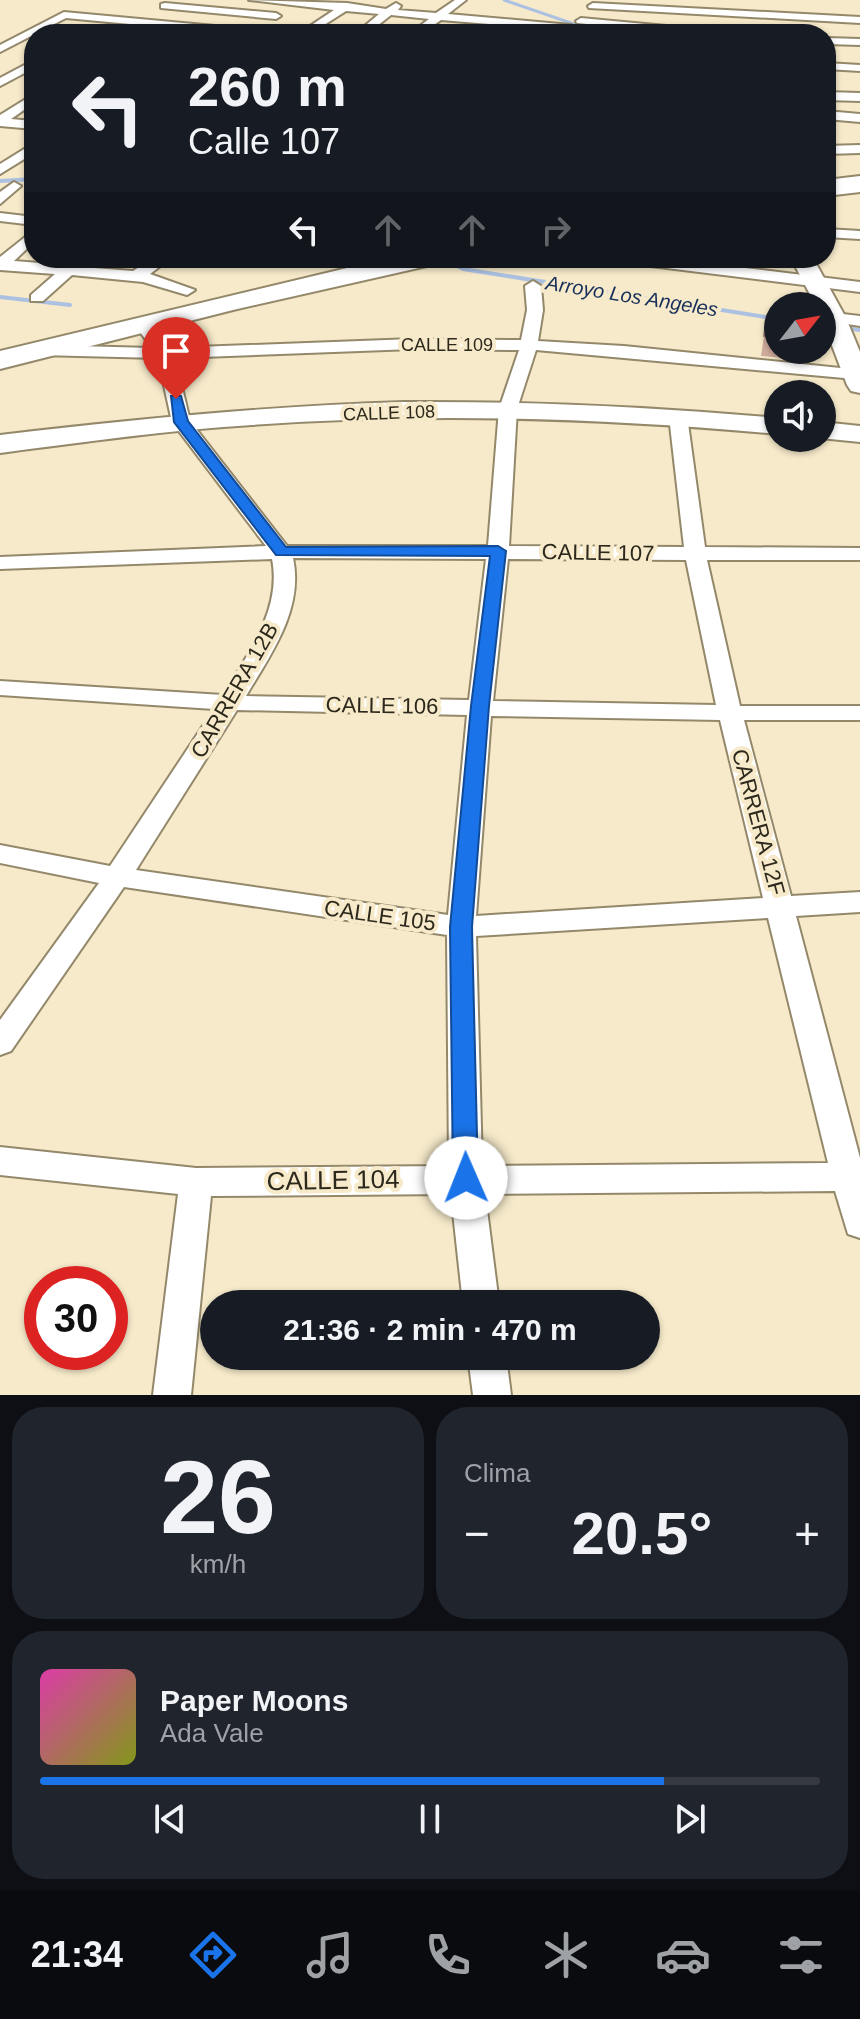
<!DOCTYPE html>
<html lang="es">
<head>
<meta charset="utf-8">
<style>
	body { margin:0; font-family:Helvetica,sans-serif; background:#20242c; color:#f1f3f6; height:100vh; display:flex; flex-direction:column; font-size:30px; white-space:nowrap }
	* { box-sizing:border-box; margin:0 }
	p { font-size:26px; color:#9ea1a6 }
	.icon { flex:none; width:44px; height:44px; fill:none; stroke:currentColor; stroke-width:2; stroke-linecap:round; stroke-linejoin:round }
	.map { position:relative; height:1395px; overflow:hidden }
	.details { display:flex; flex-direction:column; gap:12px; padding:12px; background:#0d0f14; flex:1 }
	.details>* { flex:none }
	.guide { position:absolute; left:24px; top:24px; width:812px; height:244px; border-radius:32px; box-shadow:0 2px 6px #0004; background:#171b24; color:#f1f3f6; overflow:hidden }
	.needle { width:52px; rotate:59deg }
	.fabs { position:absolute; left:764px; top:292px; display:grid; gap:16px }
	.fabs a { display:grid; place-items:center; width:72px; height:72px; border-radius:50%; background:#171b24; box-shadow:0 2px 6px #0004; font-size:40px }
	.speed { position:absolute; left:24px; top:1266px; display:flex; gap:16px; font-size:40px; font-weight:700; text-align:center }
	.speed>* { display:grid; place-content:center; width:104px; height:104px; border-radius:50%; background:#171b24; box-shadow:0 2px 6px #0004; line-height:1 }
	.speed .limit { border:12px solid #d22; background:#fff; color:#111 }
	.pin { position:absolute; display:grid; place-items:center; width:68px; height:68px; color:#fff; margin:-82px -34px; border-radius:50% 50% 50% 0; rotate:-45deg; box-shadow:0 0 8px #0007 }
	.pin .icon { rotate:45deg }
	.me { position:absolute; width:88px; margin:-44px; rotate:359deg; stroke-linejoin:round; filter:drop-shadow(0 0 6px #0008) }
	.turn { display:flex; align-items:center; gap:28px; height:168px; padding:0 32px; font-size:36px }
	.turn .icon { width:104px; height:104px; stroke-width:2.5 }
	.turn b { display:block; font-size:56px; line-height:68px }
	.lanes { display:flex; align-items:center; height:76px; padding:0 32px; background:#0003; justify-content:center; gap:40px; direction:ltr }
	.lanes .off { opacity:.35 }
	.big { font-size:60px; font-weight:700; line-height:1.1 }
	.details .widget { flex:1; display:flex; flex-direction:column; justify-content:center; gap:12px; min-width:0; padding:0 28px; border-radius:32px; background:#20242c }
	.details .dial { align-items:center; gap:0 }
	.dial b { font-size:104px; line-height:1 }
	.song { display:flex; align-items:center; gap:24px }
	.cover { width:96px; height:96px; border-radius:12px; background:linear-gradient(135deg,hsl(320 70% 55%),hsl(70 70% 35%)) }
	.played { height:8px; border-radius:4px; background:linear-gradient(90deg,#1a73e8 80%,#363941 80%) }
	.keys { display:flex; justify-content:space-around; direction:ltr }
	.heat { display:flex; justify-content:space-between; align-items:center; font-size:44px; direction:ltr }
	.details .tiles { flex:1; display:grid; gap:12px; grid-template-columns:1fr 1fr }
	.widget:last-child { grid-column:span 2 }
	.trip { position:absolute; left:200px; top:1290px; width:460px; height:80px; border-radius:40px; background:#171b24; box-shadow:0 2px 6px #0004; font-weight:700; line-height:80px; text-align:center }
	.menu { display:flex; height:128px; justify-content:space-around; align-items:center; background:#090b0e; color:#9ea1a6 }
	.menu .icon { width:56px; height:56px }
	.menu .on { color:#1a73e8 }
	.menu b { font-size:36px; color:#f1f3f6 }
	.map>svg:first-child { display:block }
</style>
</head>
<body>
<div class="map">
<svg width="860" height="1395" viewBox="0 0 860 1395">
	<rect width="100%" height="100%" fill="#f6eaca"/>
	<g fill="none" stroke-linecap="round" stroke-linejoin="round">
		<!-- stream-far1 -->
		<path stroke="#acc0e2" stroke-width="3" d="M504,0L603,34"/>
		<!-- stream -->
		<g stroke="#acc0e2" stroke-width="4">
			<path d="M0,181L34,179"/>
			<path d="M440,258L463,269L778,319"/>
			<path d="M0,297L70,305"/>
			<path d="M822,325L860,330"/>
		</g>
		<defs>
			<g id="street">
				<path d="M249,0L347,3L386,9L396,3L401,6L398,10L436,13L455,0H466L448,14L571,25L576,28L571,31L441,20L421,34H409L429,19L391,15L367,34H355L379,14L346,11L310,34H298L334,10Z"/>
				<path d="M165,3L276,13L281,16L276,19L161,8V4Z"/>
				<path d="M593,3L860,17V23L589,8L588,6Z"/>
				<path d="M64,12L270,31L275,34H236L66,18L0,52V45Z"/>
				<path d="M581,18L720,31L725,34H686L577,23L576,21Z"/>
				<path d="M826,38L860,39V45L826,44Z"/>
				<path d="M34,60V68L0,86V78Z"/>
				<path d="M826,63L860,65V71L826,69Z"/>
				<path d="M826,92L860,93V101L826,100Z"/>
				<path d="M34,94V103L11,119L34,121V129L0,126V115Z"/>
				<path d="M826,111L860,114V122L826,119Z"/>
				<path d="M34,143V153L0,174V164Z"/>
				<path d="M860,145V153L826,154V146Z"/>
				<path d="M14,182L21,186L0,204V192Z"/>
				<path d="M0,213L34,217V225L0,221Z"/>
				<path d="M826,229L860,231V239L826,237Z"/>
				<path d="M34,230V242L14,261L65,265L74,260L79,262L81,267L133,271L153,258H171L150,274L195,290L187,295L143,282L72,275L43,301H31V295L55,274L0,270V257Z"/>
				<path d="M618,258H663L860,282V292L626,263Z"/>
				<path d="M533,281L541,286L543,310L538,341L624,346L860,370V378L855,379L536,350L517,409L509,546L684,547L669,416L678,411L687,416L705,547L860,548V560H707L740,706H860V720H744L791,896L860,892V912L796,916L860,1158V1238L848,1234L835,1191L485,1194L499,1304H463L451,1194L211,1196L191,1395H153L178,1194L0,1175V1147L196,1168L449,1166L447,935L124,887L11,1051L0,1055V1020L99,883L0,863V845L110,866L214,709L0,695V681L223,695C248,654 282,609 272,559L0,569V557L266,546L172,422L158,358L39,355L31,350L39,345L152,348L134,324L142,319L148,321L170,348L413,339L521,340L527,310L525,286ZM413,349L519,350L499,409L488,546H287L190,421L175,358ZM293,558L486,559L469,700L246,696C271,654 304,609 293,558ZM508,559L686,560L716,705L493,701ZM237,710L467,715L448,915L136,870ZM491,716L720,720L763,898L476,916ZM768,918L828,1163L482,1166L476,936Z"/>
				<path d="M834,313L860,316V326L828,321L826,318Z"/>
				<path d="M468,1356H506L511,1395H473Z"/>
			</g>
			<g id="secondary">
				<path d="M791,258H813L846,318L860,352V393L851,391L847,385L822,319V306H816Z"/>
				<path d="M404,402C529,401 653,407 778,418V434C603,418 428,412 252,425C168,430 84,442 0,453V435C135,419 268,406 404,402Z"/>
				<path d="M822,422L860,426V442L820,438Z"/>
			</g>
			<g id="highway">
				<path d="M860,176V192L826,196V180Z"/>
				<path d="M389,258H440L436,264L233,310L0,369V351Z"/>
			</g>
		</defs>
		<!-- street casing -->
		<use href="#street" stroke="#94886b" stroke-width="4"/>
		<!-- secondary casing -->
		<use href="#secondary" stroke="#94886b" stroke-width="4"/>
		<!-- highway casing -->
		<use href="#highway" stroke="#94886b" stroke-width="4"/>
		<!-- street -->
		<use href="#street" fill="#fff" fill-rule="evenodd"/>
		<!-- secondary -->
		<use href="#secondary" fill="#fff" fill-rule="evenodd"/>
		<!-- highway -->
		<use href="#highway" fill="#fff" fill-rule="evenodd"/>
	</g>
	<!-- wall -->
	<path fill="#cfab9c" d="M767,316L778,317V350H816L814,361L761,356Z"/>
	<!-- building -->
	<path fill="#f1c7b5" stroke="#a98b7f" stroke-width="2" d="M767,316L778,317V338L764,336Z"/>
	<!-- route -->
	<path fill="#1a73e8" stroke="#114b97" stroke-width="2" d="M171,396H181L188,421L286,547L498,546L506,551L489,706L472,927L478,1178L475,1186L466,1189L457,1186L453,1178L450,927L471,706L490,556L276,555L174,422Z"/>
	<g text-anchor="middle" stroke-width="8" stroke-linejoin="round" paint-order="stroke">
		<!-- far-street labels -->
		<g font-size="18" fill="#2d281c" stroke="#f6eaca">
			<text x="447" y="351">CALLE 109</text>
			<text transform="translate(389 413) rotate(-2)" y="6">CALLE 108</text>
		</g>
		<!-- far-water labels -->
		<g font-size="20" font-style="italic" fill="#172f5a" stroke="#f6eaca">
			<text transform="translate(632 296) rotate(9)" y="7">Arroyo Los Angeles</text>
		</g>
		<!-- street labels -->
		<g font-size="22" fill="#2d281c" stroke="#f6eaca">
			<text transform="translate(598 552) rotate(1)" y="8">CALLE 107</text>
			<text transform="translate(234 690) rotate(-60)" y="8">CARRERA 12B</text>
			<text transform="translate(382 705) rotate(1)" y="8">CALLE 106</text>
			<text transform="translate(759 822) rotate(75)" y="8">CARRERA 12F</text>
			<text transform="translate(380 915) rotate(8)" y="8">CALLE 105</text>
		</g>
		<!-- near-street labels -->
		<g font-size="26" fill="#2d281c" stroke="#f6eaca">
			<text transform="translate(333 1180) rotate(-1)" y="9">CALLE 104</text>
		</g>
	</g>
</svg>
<div class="fabs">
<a><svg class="needle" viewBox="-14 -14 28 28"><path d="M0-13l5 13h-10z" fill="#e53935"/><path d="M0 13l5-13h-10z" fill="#9ea1a6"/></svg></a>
<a><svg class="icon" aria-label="sound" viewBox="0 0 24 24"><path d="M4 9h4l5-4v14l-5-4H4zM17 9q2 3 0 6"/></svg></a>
</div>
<div class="speed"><div class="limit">30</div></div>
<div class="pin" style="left:176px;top:399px;background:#d93025"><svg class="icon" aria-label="arrive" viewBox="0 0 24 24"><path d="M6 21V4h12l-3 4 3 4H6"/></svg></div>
<svg class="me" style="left:466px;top:1178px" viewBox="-20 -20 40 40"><circle r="19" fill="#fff"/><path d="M0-13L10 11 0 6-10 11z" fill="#1a73e8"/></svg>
<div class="trip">21:36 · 2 min · 470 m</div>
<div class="guide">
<div class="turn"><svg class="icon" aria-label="left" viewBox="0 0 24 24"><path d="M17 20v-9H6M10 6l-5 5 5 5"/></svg><div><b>260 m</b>Calle 107</div></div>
<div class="lanes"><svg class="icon" aria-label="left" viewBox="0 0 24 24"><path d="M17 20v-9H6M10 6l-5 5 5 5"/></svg><svg class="icon off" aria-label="ahead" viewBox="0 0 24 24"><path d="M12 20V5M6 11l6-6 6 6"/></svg><svg class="icon off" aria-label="ahead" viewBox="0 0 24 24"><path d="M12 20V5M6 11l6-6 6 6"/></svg><svg class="icon off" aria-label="right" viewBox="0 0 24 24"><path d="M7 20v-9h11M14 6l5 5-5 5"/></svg></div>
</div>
</div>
<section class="details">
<div class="tiles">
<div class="widget dial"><b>26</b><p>km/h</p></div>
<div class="widget"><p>Clima</p>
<div class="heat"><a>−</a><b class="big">20.5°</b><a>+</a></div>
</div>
<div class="widget">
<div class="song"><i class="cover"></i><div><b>Paper Moons</b><p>Ada Vale</p></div></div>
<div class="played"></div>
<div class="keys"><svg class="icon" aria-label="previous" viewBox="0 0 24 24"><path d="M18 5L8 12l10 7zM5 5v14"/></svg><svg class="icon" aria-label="pause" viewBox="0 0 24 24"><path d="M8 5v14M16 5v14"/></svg><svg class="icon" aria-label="next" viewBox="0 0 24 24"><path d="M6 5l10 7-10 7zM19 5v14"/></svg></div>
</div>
</div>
</section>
<nav class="menu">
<b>21:34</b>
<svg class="icon on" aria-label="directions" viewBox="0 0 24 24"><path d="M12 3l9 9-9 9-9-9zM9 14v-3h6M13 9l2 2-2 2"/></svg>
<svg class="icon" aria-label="music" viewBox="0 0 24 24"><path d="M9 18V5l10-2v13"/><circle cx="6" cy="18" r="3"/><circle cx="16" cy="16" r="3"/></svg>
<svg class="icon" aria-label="phone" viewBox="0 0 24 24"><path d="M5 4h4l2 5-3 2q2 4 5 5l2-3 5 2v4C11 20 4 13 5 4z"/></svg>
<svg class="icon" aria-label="climate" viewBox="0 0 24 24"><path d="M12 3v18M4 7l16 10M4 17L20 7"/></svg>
<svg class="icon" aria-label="car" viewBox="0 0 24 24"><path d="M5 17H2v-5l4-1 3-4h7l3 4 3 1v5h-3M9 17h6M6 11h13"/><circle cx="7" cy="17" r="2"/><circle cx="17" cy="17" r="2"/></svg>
<svg class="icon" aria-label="filters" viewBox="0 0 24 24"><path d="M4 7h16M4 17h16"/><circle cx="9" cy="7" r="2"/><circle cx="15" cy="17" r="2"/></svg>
</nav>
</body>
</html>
